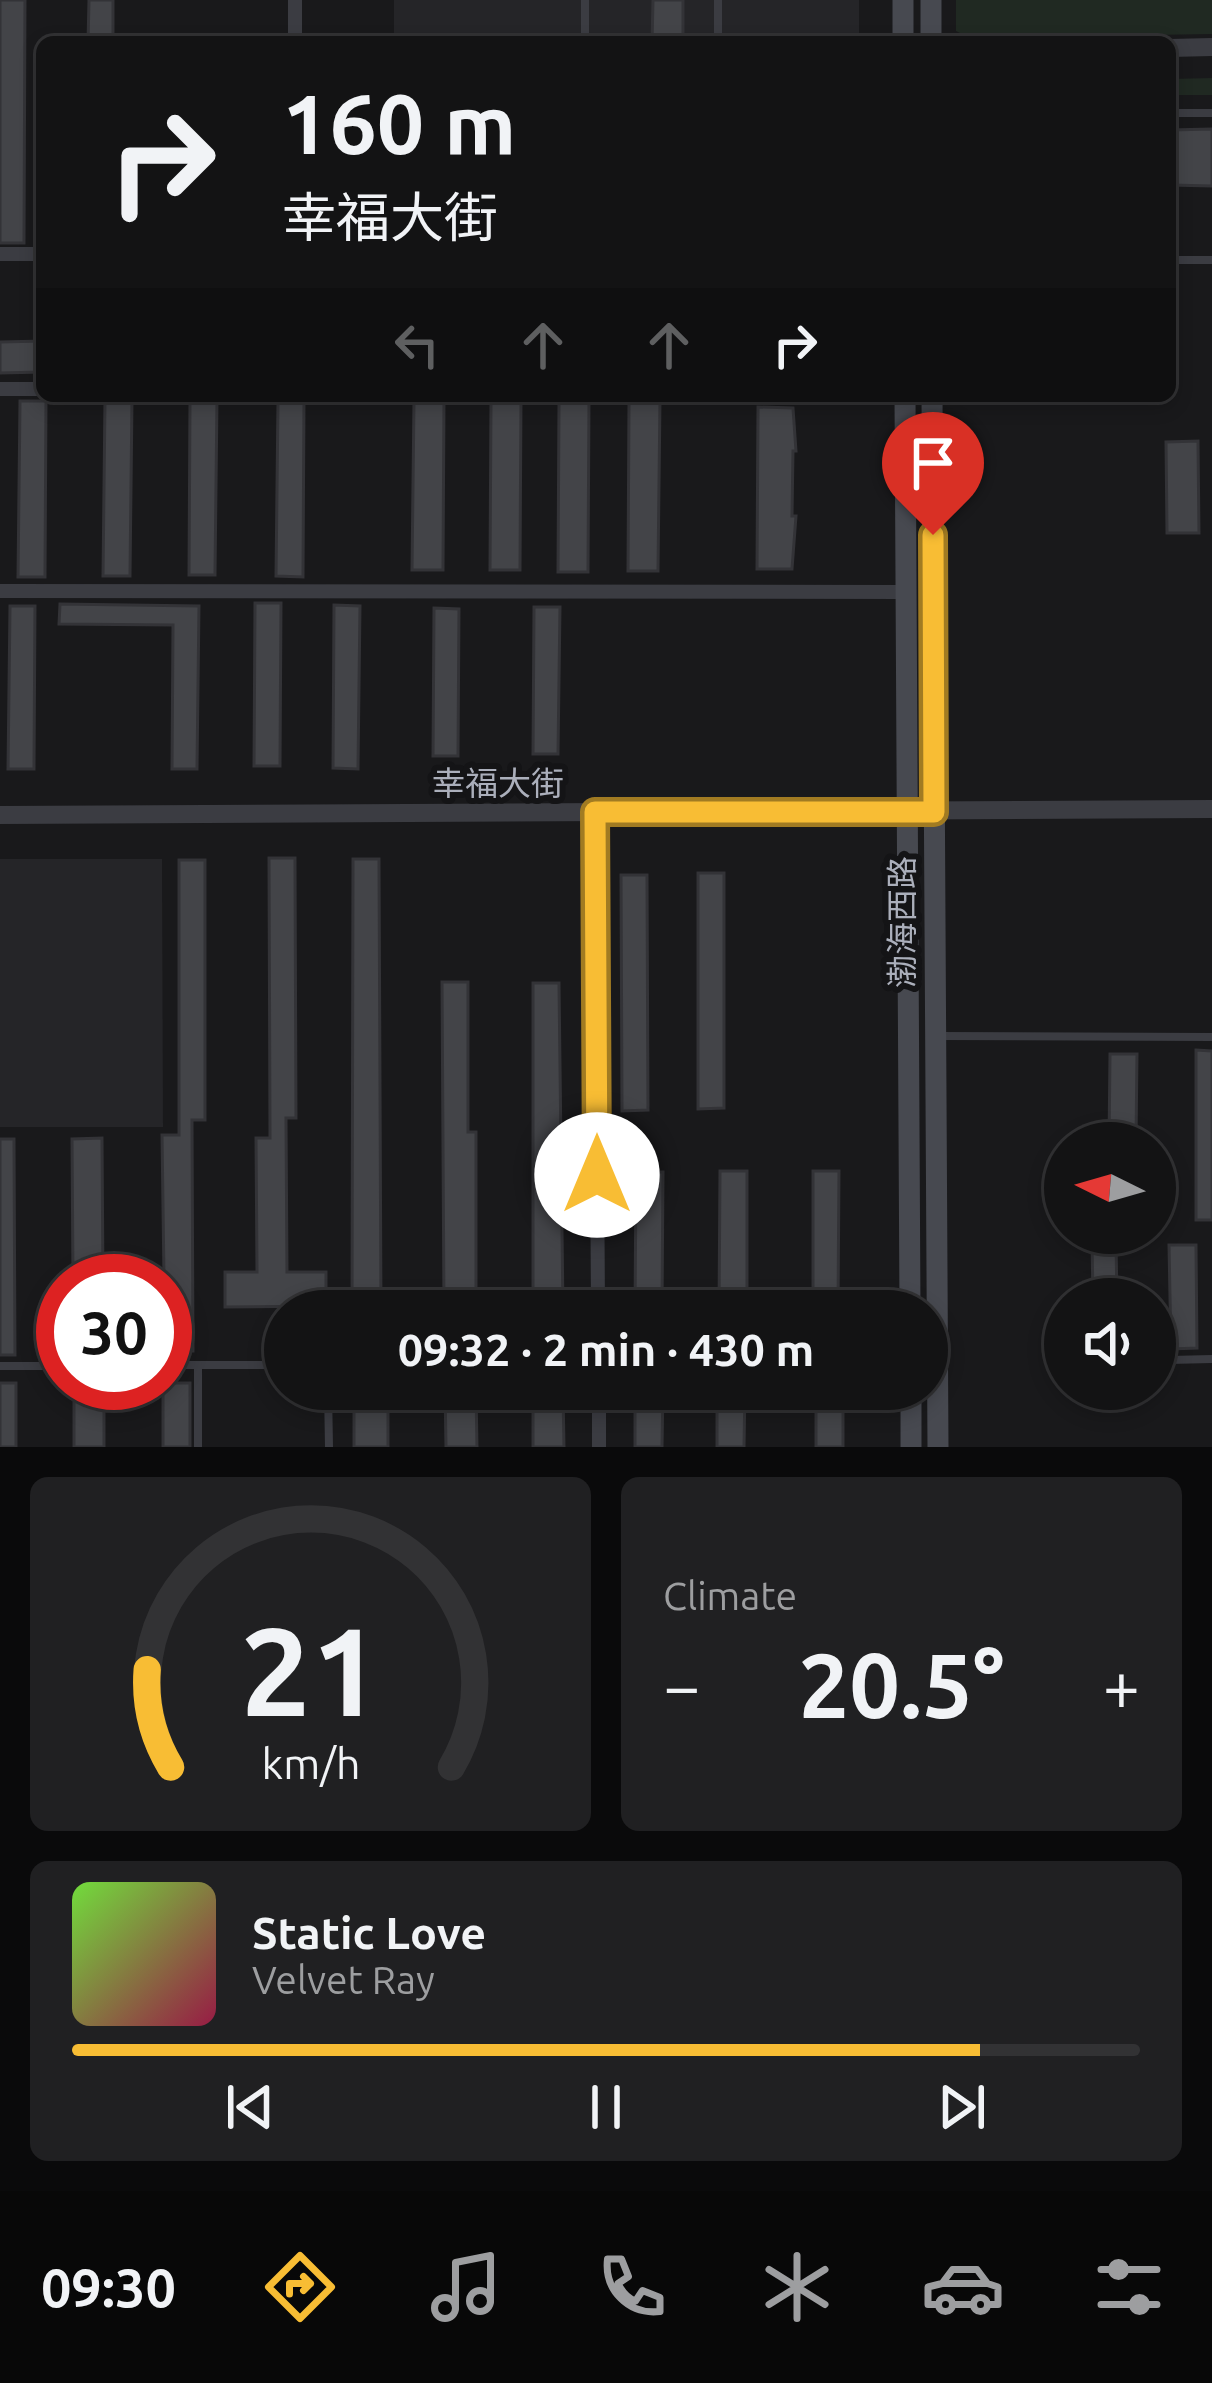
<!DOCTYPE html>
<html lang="en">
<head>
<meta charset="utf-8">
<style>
	body { margin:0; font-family:Ubuntu,"Noto Sans SC",sans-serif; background:#202022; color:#f1f3f6; height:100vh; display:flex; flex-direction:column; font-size:45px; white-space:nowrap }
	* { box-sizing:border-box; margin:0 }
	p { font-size:39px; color:#9d9ea0 }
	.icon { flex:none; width:66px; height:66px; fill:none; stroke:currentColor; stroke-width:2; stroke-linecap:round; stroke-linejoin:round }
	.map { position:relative; height:1447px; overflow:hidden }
	.sheet { display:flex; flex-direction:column; gap:30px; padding:30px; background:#0a0a0b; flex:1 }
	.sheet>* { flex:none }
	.hud { position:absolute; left:36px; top:36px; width:1140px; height:366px; border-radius:18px; box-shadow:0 6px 18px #0003,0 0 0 3px #323234; background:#131314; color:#f1f3f6; overflow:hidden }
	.needle { width:78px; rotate:275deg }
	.fabs { position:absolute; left:1044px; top:1122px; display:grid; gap:24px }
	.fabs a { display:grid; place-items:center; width:132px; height:132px; border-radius:50%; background:#131314; box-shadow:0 6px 18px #0003,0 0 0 3px #323234; font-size:60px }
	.speed { position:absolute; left:36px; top:1254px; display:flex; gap:24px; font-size:60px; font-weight:700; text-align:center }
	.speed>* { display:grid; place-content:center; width:156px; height:156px; border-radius:50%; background:#131314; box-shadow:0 6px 18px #0003,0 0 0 3px #323234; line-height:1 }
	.speed .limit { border:18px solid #d22; background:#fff; color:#111 }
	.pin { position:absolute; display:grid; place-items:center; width:102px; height:102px; color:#fff; margin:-123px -51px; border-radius:50% 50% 50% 0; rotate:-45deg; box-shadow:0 0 12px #0007 }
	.pin .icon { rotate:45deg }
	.me { position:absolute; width:132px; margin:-66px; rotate:0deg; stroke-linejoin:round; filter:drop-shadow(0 0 9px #0008) }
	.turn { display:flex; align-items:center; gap:42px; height:252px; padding:0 48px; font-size:54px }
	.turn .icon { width:156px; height:156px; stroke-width:2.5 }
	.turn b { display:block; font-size:84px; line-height:102px }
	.lanes { display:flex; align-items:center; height:114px; padding:0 48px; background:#0003; justify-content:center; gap:60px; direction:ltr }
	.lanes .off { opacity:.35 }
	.big { font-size:90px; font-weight:700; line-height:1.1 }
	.sheet .tile { flex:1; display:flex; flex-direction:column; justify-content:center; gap:18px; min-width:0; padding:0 42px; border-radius:18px; background:#202022 }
	.sheet .dial { align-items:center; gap:0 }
	.dial svg { height:312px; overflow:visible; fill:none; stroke:#323234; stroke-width:7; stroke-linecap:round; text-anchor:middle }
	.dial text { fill:#f1f3f6; stroke:none }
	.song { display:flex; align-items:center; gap:36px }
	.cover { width:144px; height:144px; border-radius:18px; background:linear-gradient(135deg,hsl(100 70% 55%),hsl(340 70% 35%)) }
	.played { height:12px; border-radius:6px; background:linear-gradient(90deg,#f8bd34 85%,#323234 85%) }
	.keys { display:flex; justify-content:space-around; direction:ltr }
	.heat { display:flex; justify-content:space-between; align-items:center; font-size:66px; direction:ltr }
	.sheet .tiles { flex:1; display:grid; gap:30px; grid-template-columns:1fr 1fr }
	.tile:last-child { grid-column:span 2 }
	.trip { position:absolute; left:264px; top:1290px; width:684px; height:120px; border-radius:60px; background:#131314; box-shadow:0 6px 18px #0003,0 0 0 3px #323234; font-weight:700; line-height:120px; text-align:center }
	.menu { display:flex; height:192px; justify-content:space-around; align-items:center; background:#080808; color:#9d9ea0 }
	.menu .icon { width:84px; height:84px }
	.menu .current { color:#f8bd34 }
	.menu b { font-size:54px; color:#f1f3f6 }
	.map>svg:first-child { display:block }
</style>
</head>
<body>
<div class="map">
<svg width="1212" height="1447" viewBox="0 0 1212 1447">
	<rect width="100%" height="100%" fill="#19191b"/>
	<!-- built -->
	<g fill="#252528">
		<rect x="394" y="0" width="465" height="42"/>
		<path d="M162,859L163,1127H0V859Z"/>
	</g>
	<!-- green -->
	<g fill="#202922">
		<path d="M956,0H1212V34L970,38L956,31Z"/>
		<path d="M1212,78V95H1170V79Z"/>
	</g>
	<!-- building -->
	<g fill="#434448" stroke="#333337" stroke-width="3">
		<path d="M0,0H25L24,243H0Z"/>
		<path d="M89,0H113V42H88Z"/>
		<path d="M653,0H683V42H652Z"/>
		<path d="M1212,129V186L1170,185V130Z"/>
		<path d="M42,341V372L0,373V342Z"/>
		<path d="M105,399L132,400L130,576H103Z"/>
		<path d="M190,399H217L215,575H189Z"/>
		<path d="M414,399L444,400L443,570H412Z"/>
		<path d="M491,399H521L520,570H490Z"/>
		<path d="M278,400H304L303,577L276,576Z"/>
		<path d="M629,400H660L658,571H628Z"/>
		<path d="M20,401H46L45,577H18Z"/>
		<path d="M559,401L589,402L588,572H558Z"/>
		<path d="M758,407L793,408L796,451H793L792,516H796L792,569H757Z"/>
		<path d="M1198,441L1199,533H1167L1166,442Z"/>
		<path d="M255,603H281L280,766H254Z"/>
		<path d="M60,604L199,606L197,769H172L173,625L59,624Z"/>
		<path d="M334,605L360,606L358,769L333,768Z"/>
		<path d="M10,606H35L34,769H8Z"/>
		<path d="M534,607H560L558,754H533Z"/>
		<path d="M434,608L459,609L458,756H433Z"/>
		<path d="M269,858H295L296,1118H286L287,1272H326V1306L225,1307V1272H257L256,1138H270Z"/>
		<path d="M353,859H379L381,1311H352Z"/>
		<path d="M179,860H205V1120H192L193,1351H165L162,1135H179Z"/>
		<path d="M698,873H724V1108L698,1109Z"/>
		<path d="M621,875H647L648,1110L622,1111Z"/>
		<path d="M442,982H468V1132H476V1311H444Z"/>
		<path d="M533,983H559L563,1311H533Z"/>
		<path d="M1196,1050L1212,1051V1220H1196Z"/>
		<path d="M1110,1054H1137L1136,1143H1109Z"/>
		<path d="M102,1138L103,1281H73L72,1139Z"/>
		<path d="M0,1139H14L15,1355H0Z"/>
		<path d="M720,1171H747V1311H719Z"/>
		<path d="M813,1171H839L838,1311H813Z"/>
		<path d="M636,1172H663L662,1311H635Z"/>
		<path d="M1092,1242H1116L1117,1299H1093Z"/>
		<path d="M1169,1245H1196L1197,1348L1171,1349Z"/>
		<rect x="0" y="1383" width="16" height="64"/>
		<rect x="163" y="1383" width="27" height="64"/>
		<rect x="74" y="1384" width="30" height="63"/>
		<rect x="354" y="1389" width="34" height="58"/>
		<path d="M445,1389H476L477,1447H446Z"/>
		<path d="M533,1389H563L564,1447H533Z"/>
		<path d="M635,1389H663L662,1447H635Z"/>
		<path d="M717,1389H745L744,1447H717Z"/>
		<rect x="816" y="1389" width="27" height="58"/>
		<path d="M1094,1389H1119V1409H1095Z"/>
	</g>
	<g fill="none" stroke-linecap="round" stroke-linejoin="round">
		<!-- service -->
		<g stroke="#3b3c42" stroke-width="8">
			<path d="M585,0V42"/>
			<path d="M718,42V0"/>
			<path d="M1170,113H1212"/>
			<path d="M1170,260H1212"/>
			<path d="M937,1036L1212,1037"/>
			<path d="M1169,1360L1212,1359"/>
			<path d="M165,1365H285"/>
			<path d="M0,1366H63"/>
			<path d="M328,1389L329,1447"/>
			<path d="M198,1447V1365"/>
		</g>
		<!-- minor -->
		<g stroke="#3b3c42" stroke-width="14">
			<path d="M295,0V42"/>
			<path d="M0,254H42"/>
			<path d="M0,389H42"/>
			<path d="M0,591L906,592"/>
			<path d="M595,812L598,1311"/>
			<path d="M599,1389V1447"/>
		</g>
		<!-- tertiary -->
		<g stroke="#3b3c42" stroke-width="18">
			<path d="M1170,48L1212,47"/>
			<path d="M0,815L1212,809"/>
		</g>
		<!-- secondary -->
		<g stroke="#474950" stroke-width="21">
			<path d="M903,0V42"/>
			<path d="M931,0V42"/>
			<path d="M905,396L910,1311"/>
			<path d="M932,396L938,1447"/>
			<path d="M911,1389V1447"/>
		</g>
	</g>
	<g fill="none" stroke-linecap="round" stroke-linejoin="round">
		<defs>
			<path id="route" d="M597,1175L595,812H934L933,535"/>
		</defs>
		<!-- route casing -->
		<use href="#route" stroke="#a17b22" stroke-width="30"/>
		<!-- route -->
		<use href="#route" stroke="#f8bd34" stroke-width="21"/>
	</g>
	<g text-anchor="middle" stroke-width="12" stroke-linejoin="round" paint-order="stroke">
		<!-- street labels -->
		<g font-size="33" fill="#abafbb" stroke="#141416">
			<text x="498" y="795">幸福大街</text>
			<text transform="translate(902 922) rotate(-90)" y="12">渤海西路</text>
		</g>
	</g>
</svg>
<div class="fabs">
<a><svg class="needle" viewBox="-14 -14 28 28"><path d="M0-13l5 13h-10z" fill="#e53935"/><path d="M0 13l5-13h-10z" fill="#9d9ea0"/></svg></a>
<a><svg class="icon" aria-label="sound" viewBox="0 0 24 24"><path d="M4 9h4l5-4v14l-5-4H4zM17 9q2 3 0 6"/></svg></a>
</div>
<div class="speed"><div class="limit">30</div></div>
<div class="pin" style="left:933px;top:535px;background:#d93025"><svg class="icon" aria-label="arrive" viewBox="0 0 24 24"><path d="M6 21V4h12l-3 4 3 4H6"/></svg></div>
<svg class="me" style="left:597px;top:1175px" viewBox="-20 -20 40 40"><circle r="19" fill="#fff"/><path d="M0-13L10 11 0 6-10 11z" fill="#f8bd34"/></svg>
<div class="trip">09:32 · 2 min · 430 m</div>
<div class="hud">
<div class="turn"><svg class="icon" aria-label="right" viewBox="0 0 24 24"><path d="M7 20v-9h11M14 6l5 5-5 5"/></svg><div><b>160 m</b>幸福大街</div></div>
<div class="lanes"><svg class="icon off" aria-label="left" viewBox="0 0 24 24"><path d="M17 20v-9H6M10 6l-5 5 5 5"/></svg><svg class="icon off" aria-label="ahead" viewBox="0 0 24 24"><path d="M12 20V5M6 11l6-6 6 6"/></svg><svg class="icon off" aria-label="ahead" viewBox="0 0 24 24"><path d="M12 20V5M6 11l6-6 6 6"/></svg><svg class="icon" aria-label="right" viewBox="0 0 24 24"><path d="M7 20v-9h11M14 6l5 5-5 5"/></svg></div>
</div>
</div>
<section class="sheet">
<div class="tiles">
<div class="tile dial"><svg viewBox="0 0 100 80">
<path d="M14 69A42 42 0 1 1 86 69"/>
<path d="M14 69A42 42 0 0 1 8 44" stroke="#f8bd34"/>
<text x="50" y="56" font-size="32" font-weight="700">21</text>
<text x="50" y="72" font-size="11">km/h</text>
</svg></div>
<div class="tile"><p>Climate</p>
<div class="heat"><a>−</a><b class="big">20.5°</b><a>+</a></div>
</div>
<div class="tile">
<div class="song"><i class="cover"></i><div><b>Static Love</b><p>Velvet Ray</p></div></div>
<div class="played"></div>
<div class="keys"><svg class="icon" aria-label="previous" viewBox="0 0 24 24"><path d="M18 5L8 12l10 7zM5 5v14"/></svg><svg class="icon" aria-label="pause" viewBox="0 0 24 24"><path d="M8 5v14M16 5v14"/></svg><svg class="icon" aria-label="next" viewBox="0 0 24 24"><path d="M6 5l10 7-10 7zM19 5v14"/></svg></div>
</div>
</div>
</section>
<nav class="menu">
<b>09:30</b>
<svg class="icon current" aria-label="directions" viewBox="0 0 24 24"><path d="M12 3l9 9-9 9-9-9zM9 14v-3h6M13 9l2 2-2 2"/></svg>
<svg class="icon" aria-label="music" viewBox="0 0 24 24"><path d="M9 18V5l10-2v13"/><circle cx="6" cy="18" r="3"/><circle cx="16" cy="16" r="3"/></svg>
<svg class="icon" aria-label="phone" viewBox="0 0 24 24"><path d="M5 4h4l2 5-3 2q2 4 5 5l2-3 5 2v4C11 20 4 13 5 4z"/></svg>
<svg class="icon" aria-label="climate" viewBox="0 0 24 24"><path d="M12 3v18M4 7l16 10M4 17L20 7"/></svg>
<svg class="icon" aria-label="car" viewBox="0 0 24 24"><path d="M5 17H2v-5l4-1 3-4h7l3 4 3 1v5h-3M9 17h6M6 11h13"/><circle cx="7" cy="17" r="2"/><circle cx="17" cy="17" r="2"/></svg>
<svg class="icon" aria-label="filters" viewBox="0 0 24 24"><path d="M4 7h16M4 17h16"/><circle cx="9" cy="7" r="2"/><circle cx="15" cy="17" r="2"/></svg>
</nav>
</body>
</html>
